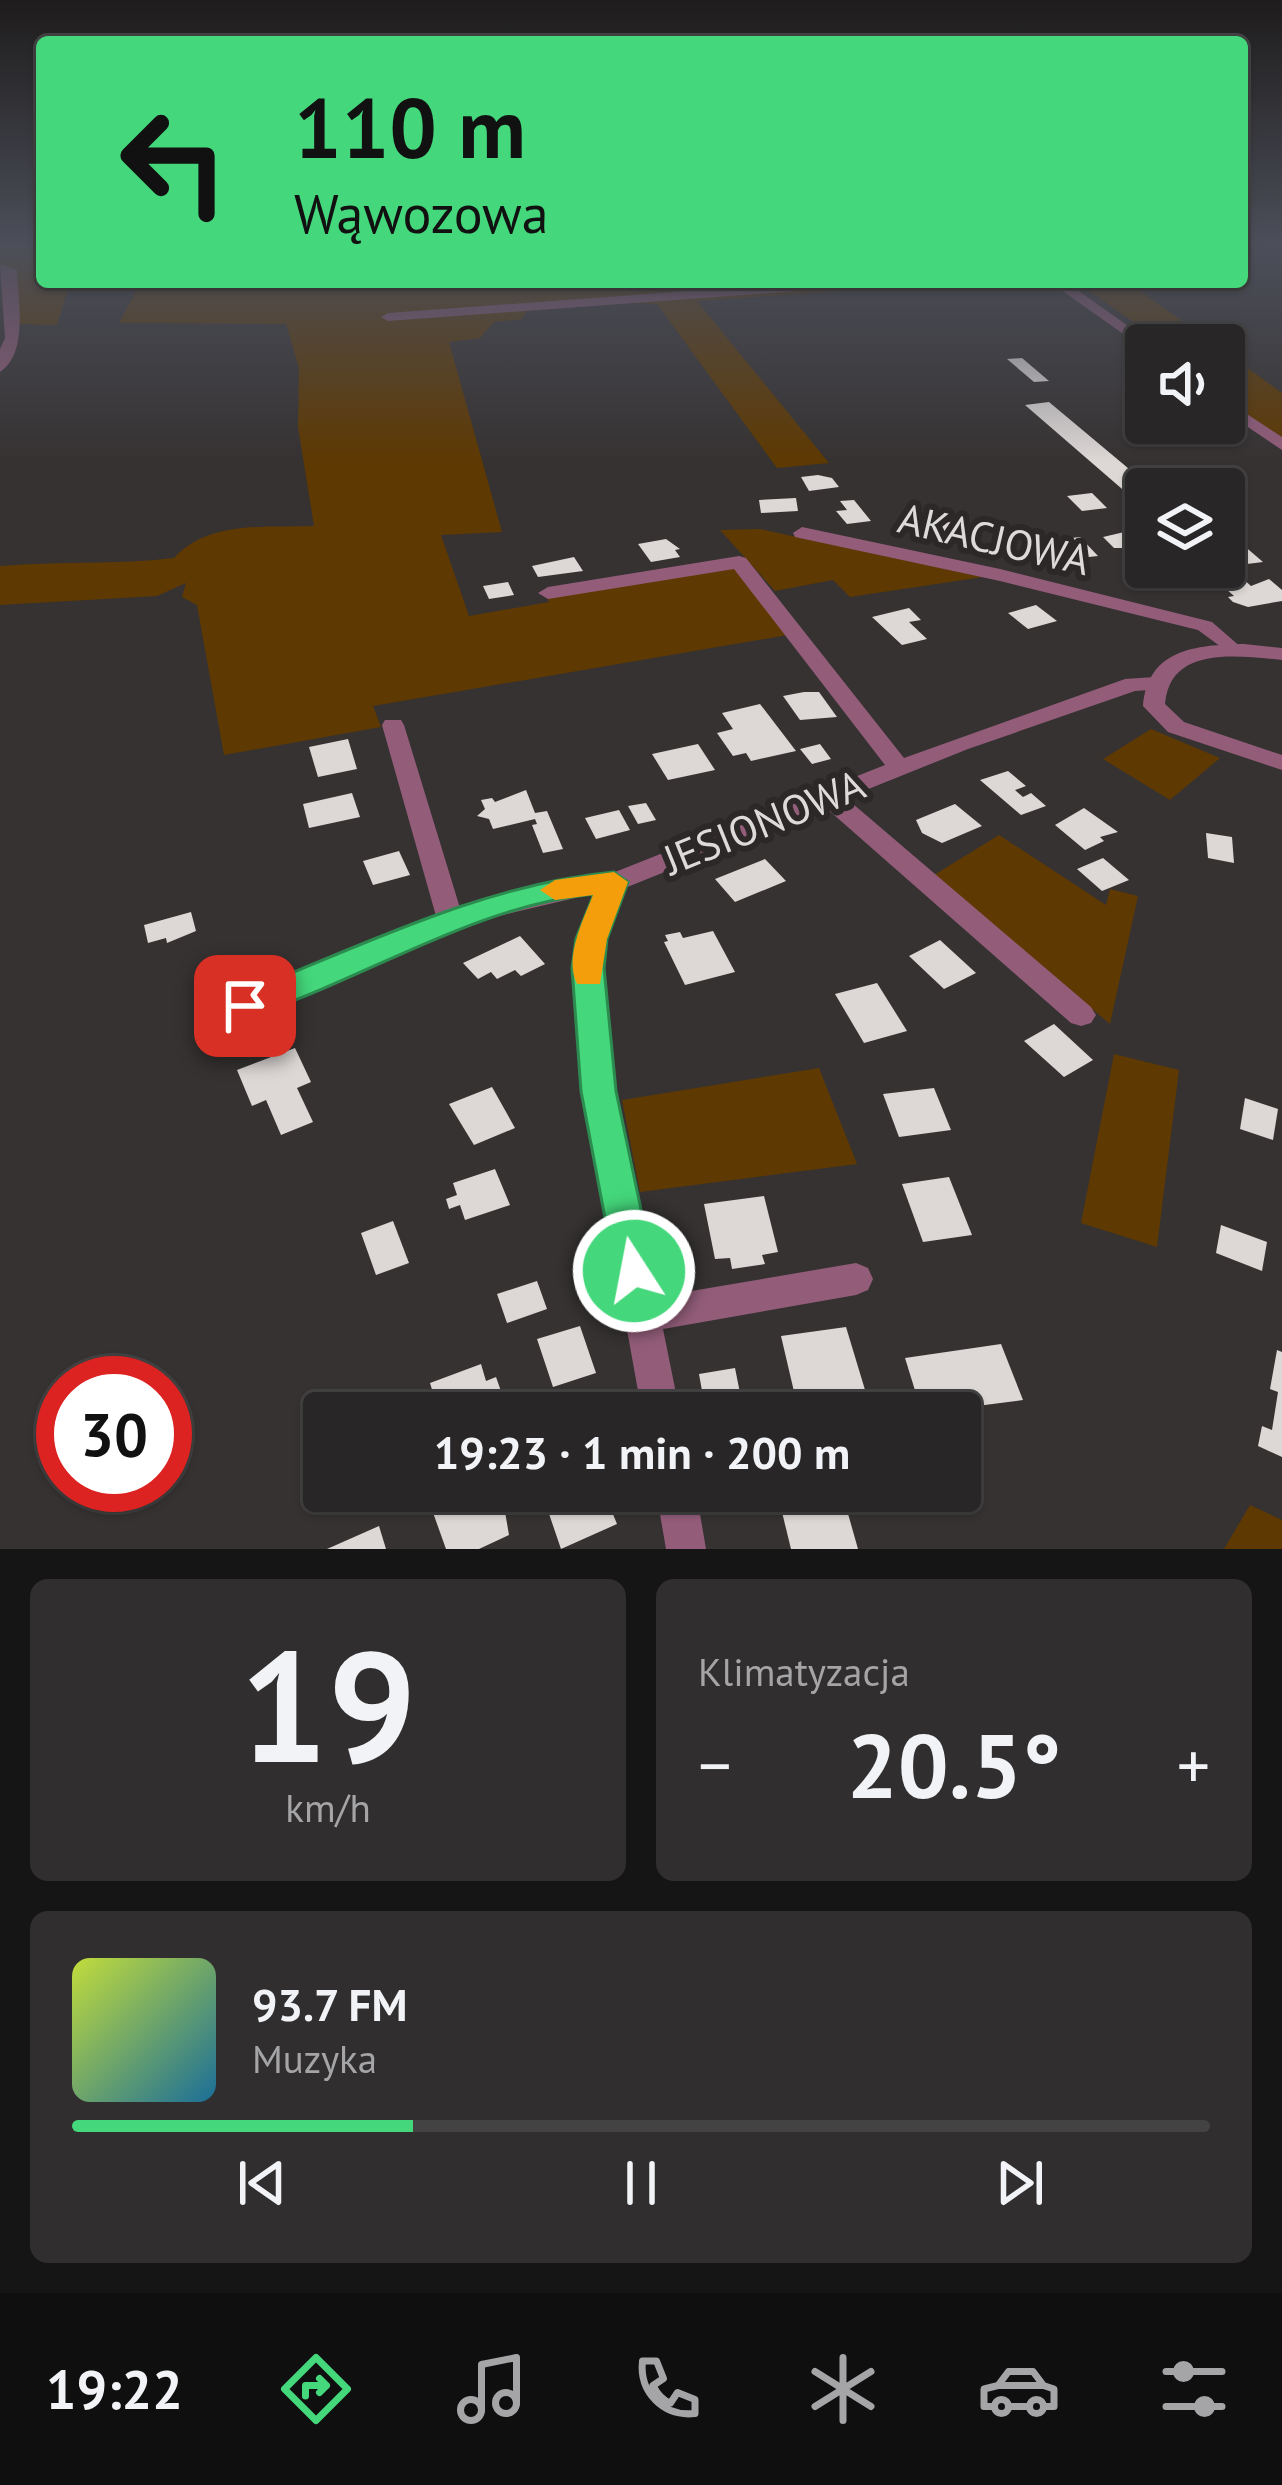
<!DOCTYPE html>
<html lang="pl">
<head>
<meta charset="utf-8">
<style>
	body { margin:0; font-family:"PT Sans",sans-serif; background:#302e2e; color:#f1f3f6; height:100vh; display:flex; flex-direction:column; font-size:45px; white-space:nowrap }
	* { box-sizing:border-box; margin:0 }
	p { font-size:39px; color:#a5a5a7 }
	.icon { flex:none; width:66px; height:66px; fill:none; stroke:currentColor; stroke-width:2; stroke-linecap:round; stroke-linejoin:round }
	.map { position:relative; height:1549px; overflow:hidden }
	.side { display:flex; flex-direction:column; gap:30px; padding:30px; background:#161515; flex:1 }
	.side>* { flex:none }
	.hud { position:absolute; left:36px; top:36px; width:1212px; height:252px; border-radius:12px; box-shadow:0 3px 9px #0004,0 0 0 3px #444343; background:#44d77b; color:#111; overflow:hidden }
	.tools { position:absolute; left:1125px; top:324px; display:grid; gap:24px }
	.tools a { display:grid; place-items:center; width:120px; height:120px; border-radius:12px; background:#282626; box-shadow:0 3px 9px #0004,0 0 0 3px #444343; font-size:60px }
	.speed { position:absolute; left:36px; top:1356px; display:flex; gap:24px; font-size:60px; font-weight:700; text-align:center }
	.speed>* { display:grid; place-content:center; width:156px; height:156px; border-radius:50%; background:#282626; box-shadow:0 3px 9px #0004,0 0 0 3px #444343; line-height:1 }
	.speed .limit { border:18px solid #d22; background:#fff; color:#111 }
	.pin { position:absolute; display:grid; place-items:center; width:102px; height:102px; color:#fff; margin:-51px; border-radius:24px; box-shadow:0 6px 18px #0006 }
	.me { position:absolute; width:132px; margin:-66px; rotate:349deg; stroke-linejoin:round; filter:drop-shadow(0 0 9px #0008) }
	.turn { display:flex; align-items:center; gap:42px; height:252px; padding:0 60px; font-size:54px }
	.turn .icon { width:156px; height:156px; stroke-width:2.5 }
	.turn b { display:block; font-size:84px; line-height:102px }
	.big { font-size:90px; font-weight:600; line-height:1.1 }
	.side .widget { flex:1; display:flex; flex-direction:column; justify-content:center; gap:18px; min-width:0; padding:0 42px; border-radius:18px; background:#302e2e }
	.side .dial { align-items:center; gap:0 }
	.dial b { font-size:156px; line-height:1 }
	.song { display:flex; align-items:center; gap:36px }
	.cover { width:144px; height:144px; border-radius:18px; background:linear-gradient(135deg,hsl(70 70% 55%),hsl(200 70% 35%)) }
	.played { height:12px; border-radius:6px; background:linear-gradient(90deg,#44d77b 30%,#444343 30%) }
	.keys { display:flex; justify-content:space-around; direction:ltr }
	.heat { display:flex; justify-content:space-between; align-items:center; font-size:66px; direction:ltr }
	.side .tiles { flex:1; display:grid; gap:30px; grid-template-columns:1fr 1fr }
	.widget:last-child { grid-column:span 2 }
	.trip { position:absolute; left:303px; top:1392px; width:678px; height:120px; border-radius:12px; background:#282626; box-shadow:0 3px 9px #0004,0 0 0 3px #444343; font-weight:600; line-height:120px; text-align:center }
	.menu { display:flex; height:192px; justify-content:space-around; align-items:center; background:#100f0f; color:#a5a5a7 }
	.menu .icon { width:84px; height:84px }
	.menu .current { color:#44d77b }
	.menu b { font-size:54px; color:#f1f3f6 }
	.map>svg:first-child { display:block }
</style>
</head>
<body>
<div class="map">
<svg width="1282" height="1549" viewBox="0 0 1282 1549">
	<rect width="100%" height="100%" fill="#363232"/>
	<!-- green -->
	<g fill="#5e3902">
		<path d="M0,245H42V282H845L529,307L522,319L494,322L480,338L449,342L502,532L441,535L469,616L549,602L547,597L736,567L788,635L373,706L381,727L224,755L197,605L182,597L186,583L157,596L0,605V566C59,561 115,565 174,558C209,520 266,528 314,526L298,427L299,368L286,324L119,323L138,287L69,285L57,325L18,324L13,269L0,266Z"/>
		<path d="M882,282H974L697,301L829,463L777,468L657,304L611,302Z"/>
		<path d="M1076,282H1128L1215,345H1167Z"/>
		<path d="M1224,351L1282,393V443L1224,402Z"/>
		<path d="M760,529L983,577L850,597L833,580L775,591L720,530Z"/>
		<path d="M1151,729L1220,758L1170,800L1103,759Z"/>
		<path d="M999,835L1106,905L1110,889L1138,896L1110,1024L934,875Z"/>
		<path d="M1114,1054L1179,1070L1157,1247L1081,1223Z"/>
		<path d="M819,1068L857,1164L640,1192L622,1100Z"/>
		<path d="M1250,1505L1282,1520V1549H1224Z"/>
	</g>
	<!-- building -->
	<g fill="#ddd8d6">
		<path d="M1022,358L1049,381L1034,382L1007,359Z"/>
		<path d="M1049,402L1153,489L1129,495L1025,405Z"/>
		<path d="M818,475L832,478L839,487L809,491L801,477Z"/>
		<path d="M1092,493L1107,508L1082,511L1067,496Z"/>
		<path d="M796,498L798,511L761,513L759,500Z"/>
		<path d="M854,500L871,521L847,524L836,511L847,510L840,501Z"/>
		<path d="M951,522L965,530L959,531L963,536L920,540L909,526Z"/>
		<path d="M1133,530L1146,548H1114L1103,537Z"/>
		<path d="M1228,532L1263,562L1247,564L1227,550Z"/>
		<path d="M1080,537L1098,556L1062,560L1055,552L1065,551L1055,540Z"/>
		<path d="M666,539L680,549L675,550L680,557L651,562L638,544Z"/>
		<path d="M574,557L583,571L538,577L532,566Z"/>
		<path d="M1240,576L1251,586L1269,579L1282,590V601L1248,607L1233,602L1228,597L1234,596L1216,580Z"/>
		<path d="M508,582L514,595L489,599L483,586Z"/>
		<path d="M1036,605L1057,621L1028,629L1008,613Z"/>
		<path d="M909,608L921,620L909,622L927,639L902,645L872,617Z"/>
		<path d="M804,692H819L837,717L800,720L783,696Z"/>
		<path d="M760,704L796,751L751,761L746,753L733,756L717,733L733,729L722,713Z"/>
		<path d="M348,739L357,769L318,777L309,747Z"/>
		<path d="M698,744L715,770L668,780L652,754Z"/>
		<path d="M820,744L831,759L812,764L800,749Z"/>
		<path d="M1008,771L1026,786L1015,790L1023,797L1031,793L1046,806L1021,815L980,780Z"/>
		<path d="M526,790L535,813L547,811L563,849L543,853L532,825L537,824L535,819L493,829L489,819L477,816L485,809L481,800L492,798L495,802Z"/>
		<path d="M352,793L360,817L309,828L303,804Z"/>
		<path d="M646,803L656,820L638,824L628,806Z"/>
		<path d="M955,804L982,826L942,843L922,833L916,820Z"/>
		<path d="M1084,808L1118,832L1100,837L1104,841L1085,850L1055,825Z"/>
		<path d="M619,810L630,830L596,839L585,818Z"/>
		<path d="M1206,833L1232,837L1234,863L1208,858Z"/>
		<path d="M399,851L410,875L373,885L363,861Z"/>
		<path d="M1103,858L1129,880L1102,891L1077,869Z"/>
		<path d="M765,859L786,881L735,902L715,879Z"/>
		<path d="M191,912L196,931L167,943L166,938L148,943L144,925Z"/>
		<path d="M713,931L735,972L685,985L664,942L668,941L665,935L680,932L683,938Z"/>
		<path d="M520,936L545,964L521,976L515,970L497,979L491,972L478,979L463,963Z"/>
		<path d="M940,940L976,973L944,989L909,956Z"/>
		<path d="M877,983L907,1031L864,1043L835,994Z"/>
		<path d="M1054,1024L1093,1060L1064,1077L1024,1041Z"/>
		<path d="M295,1048L311,1082L297,1088L313,1122L281,1135L266,1100L252,1106L237,1070Z"/>
		<path d="M492,1087L515,1128L474,1145L449,1104Z"/>
		<path d="M934,1088L951,1130L899,1137L883,1094Z"/>
		<path d="M1245,1098L1278,1109L1273,1140L1240,1129Z"/>
		<path d="M495,1169L510,1205L465,1220L460,1205L449,1209L446,1199L457,1195L453,1183Z"/>
		<path d="M949,1177L972,1235L923,1242L902,1184Z"/>
		<path d="M764,1196L778,1252L762,1255L765,1264L732,1269L730,1258L715,1259L704,1204Z"/>
		<path d="M393,1221L409,1263L376,1275L361,1233Z"/>
		<path d="M1221,1225L1267,1242L1262,1271L1216,1253Z"/>
		<path d="M537,1281L547,1309L507,1323L497,1294Z"/>
		<path d="M580,1326L596,1373L553,1387L537,1339Z"/>
		<path d="M846,1327L872,1413H799L781,1336Z"/>
		<path d="M1001,1344L1023,1400L922,1413L905,1358Z"/>
		<path d="M1277,1350L1282,1352V1457L1258,1446L1262,1426L1272,1430L1278,1392L1270,1389Z"/>
		<path d="M481,1364L486,1381L496,1377L502,1394L486,1400L490,1413H439L430,1383Z"/>
		<path d="M735,1368L744,1413H706L699,1374Z"/>
		<path d="M466,1491H482L488,1507L503,1500L509,1535L479,1549H446L431,1507Z"/>
		<path d="M570,1491H593L602,1511L610,1507L617,1524L561,1549L545,1502Z"/>
		<path d="M843,1496L858,1549H791L781,1508Z"/>
		<path d="M379,1526L386,1549H327Z"/>
	</g>
	<g fill="none" stroke-linecap="round" stroke-linejoin="round">
		<!-- minor -->
		<g fill="#935d7a" fill-rule="evenodd">
			<path d="M0,264L17,270C18,300 29,353 0,372V349L5,338Z"/>
			<path d="M812,282H874L867,286L388,321L381,317L388,313Z"/>
			<path d="M1050,282H1066L1155,345L1143,348Z"/>
			<path d="M1224,399L1282,437V450L1224,411Z"/>
			<path d="M802,527L1000,569L1212,622L1243,649L1232,655L1198,630L1000,581L795,537L793,533Z"/>
			<path d="M739,556L746,558L904,758L1125,679L1155,677L1166,684L1163,689L1135,691L968,749L846,798L1091,1007L1096,1015L1091,1023L1081,1026L1071,1023L825,807L625,888L605,939L602,968L614,1091L656,1297L856,1263L868,1268L873,1279L868,1290L856,1295L663,1329L680,1413H642L584,1091L574,968L577,939L596,893L482,920L245,1017L235,1014L230,1006L235,998L436,916L382,725L385,720H401L404,725L460,908L519,890L610,874L885,765L734,569L548,599L538,593L548,587Z"/>
			<path d="M656,1491H696L706,1549H666Z"/>
		</g>
		<!-- tertiary -->
		<path fill="#935d7a" fill-rule="evenodd" d="M1244,644L1282,648V660C1238,656 1170,645 1165,704L1184,722L1282,755V770L1168,732L1143,706C1148,649 1195,645 1244,644Z"/>
	</g>
	<!-- sky -->
	<linearGradient id="sky" x2="0" y2="1"><stop stop-color="#1e1c1c"/><stop offset="0.53" stop-color="#4c4f5a"/><stop offset="1" stop-color="#4c4f5a" stop-opacity="0"/></linearGradient>
	<rect width="1282" height="462" fill="url(#sky)"/>
	<!-- route -->
	<path fill="#44d77b" stroke="#2c8c50" stroke-width="3" d="M614,872L628,882L607,939L604,968L616,1091L654,1271L648,1284L634,1289L621,1284L615,1271L581,1091L572,968L576,939L594,894C471,906 361,982 245,1018L233,1014L228,1006L233,997C355,949 482,884 614,872Z"/>
	<!-- slow -->
	<path fill="#f59e0b" d="M614,872L628,882L607,939L600,984H577C564,957 583,921 593,895L555,900L540,890L555,880Z"/>
	<g text-anchor="middle" stroke-width="12" stroke-linejoin="round" paint-order="stroke">
		<!-- street labels -->
		<g font-size="42" fill="#dddada" stroke="#2c2828">
			<text transform="translate(994 539) rotate(13)" y="15">AKACJOWA</text>
			<text transform="translate(764 822) rotate(-22)" y="15">JESIONOWA</text>
		</g>
	</g>
</svg>
<div class="tools">
<a><svg class="icon" aria-label="sound" viewBox="0 0 24 24"><path d="M4 9h4l5-4v14l-5-4H4zM17 9q2 3 0 6"/></svg></a>
<a><svg class="icon" aria-label="layers" viewBox="0 0 24 24"><path d="M12 4l9 5-9 5-9-5zM3 14l9 5 9-5"/></svg></a>
</div>
<div class="speed"><div class="limit">30</div></div>
<div class="pin" style="left:245px;top:1006px;background:#d93025"><svg class="icon" aria-label="arrive" viewBox="0 0 24 24"><path d="M6 21V4h12l-3 4 3 4H6"/></svg></div>
<svg class="me" style="left:634px;top:1271px" viewBox="-20 -20 40 40"><circle r="17" fill="#44d77b" stroke="#fff" stroke-width="3"/><path d="M0-11L8 9 0 5-8 9z" fill="#fff"/></svg>
<div class="trip">19:23 · 1 min · 200 m</div>
<div class="hud">
<div class="turn"><svg class="icon" aria-label="left" viewBox="0 0 24 24"><path d="M17 20v-9H6M10 6l-5 5 5 5"/></svg><div><b>110 m</b>Wąwozowa</div></div>
</div>
</div>
<section class="side">
<div class="tiles">
<div class="widget dial"><b>19</b><p>km/h</p></div>
<div class="widget"><p>Klimatyzacja</p>
<div class="heat"><a>−</a><b class="big">20.5°</b><a>+</a></div>
</div>
<div class="widget">
<div class="song"><i class="cover"></i><div><b>93.7 FM</b><p>Muzyka</p></div></div>
<div class="played"></div>
<div class="keys"><svg class="icon" aria-label="previous" viewBox="0 0 24 24"><path d="M18 5L8 12l10 7zM5 5v14"/></svg><svg class="icon" aria-label="pause" viewBox="0 0 24 24"><path d="M8 5v14M16 5v14"/></svg><svg class="icon" aria-label="next" viewBox="0 0 24 24"><path d="M6 5l10 7-10 7zM19 5v14"/></svg></div>
</div>
</div>
</section>
<nav class="menu">
<b>19:22</b>
<svg class="icon current" aria-label="directions" viewBox="0 0 24 24"><path d="M12 3l9 9-9 9-9-9zM9 14v-3h6M13 9l2 2-2 2"/></svg>
<svg class="icon" aria-label="music" viewBox="0 0 24 24"><path d="M9 18V5l10-2v13"/><circle cx="6" cy="18" r="3"/><circle cx="16" cy="16" r="3"/></svg>
<svg class="icon" aria-label="phone" viewBox="0 0 24 24"><path d="M5 4h4l2 5-3 2q2 4 5 5l2-3 5 2v4C11 20 4 13 5 4z"/></svg>
<svg class="icon" aria-label="climate" viewBox="0 0 24 24"><path d="M12 3v18M4 7l16 10M4 17L20 7"/></svg>
<svg class="icon" aria-label="car" viewBox="0 0 24 24"><path d="M5 17H2v-5l4-1 3-4h7l3 4 3 1v5h-3M9 17h6M6 11h13"/><circle cx="7" cy="17" r="2"/><circle cx="17" cy="17" r="2"/></svg>
<svg class="icon" aria-label="filters" viewBox="0 0 24 24"><path d="M4 7h16M4 17h16"/><circle cx="9" cy="7" r="2"/><circle cx="15" cy="17" r="2"/></svg>
</nav>
</body>
</html>
